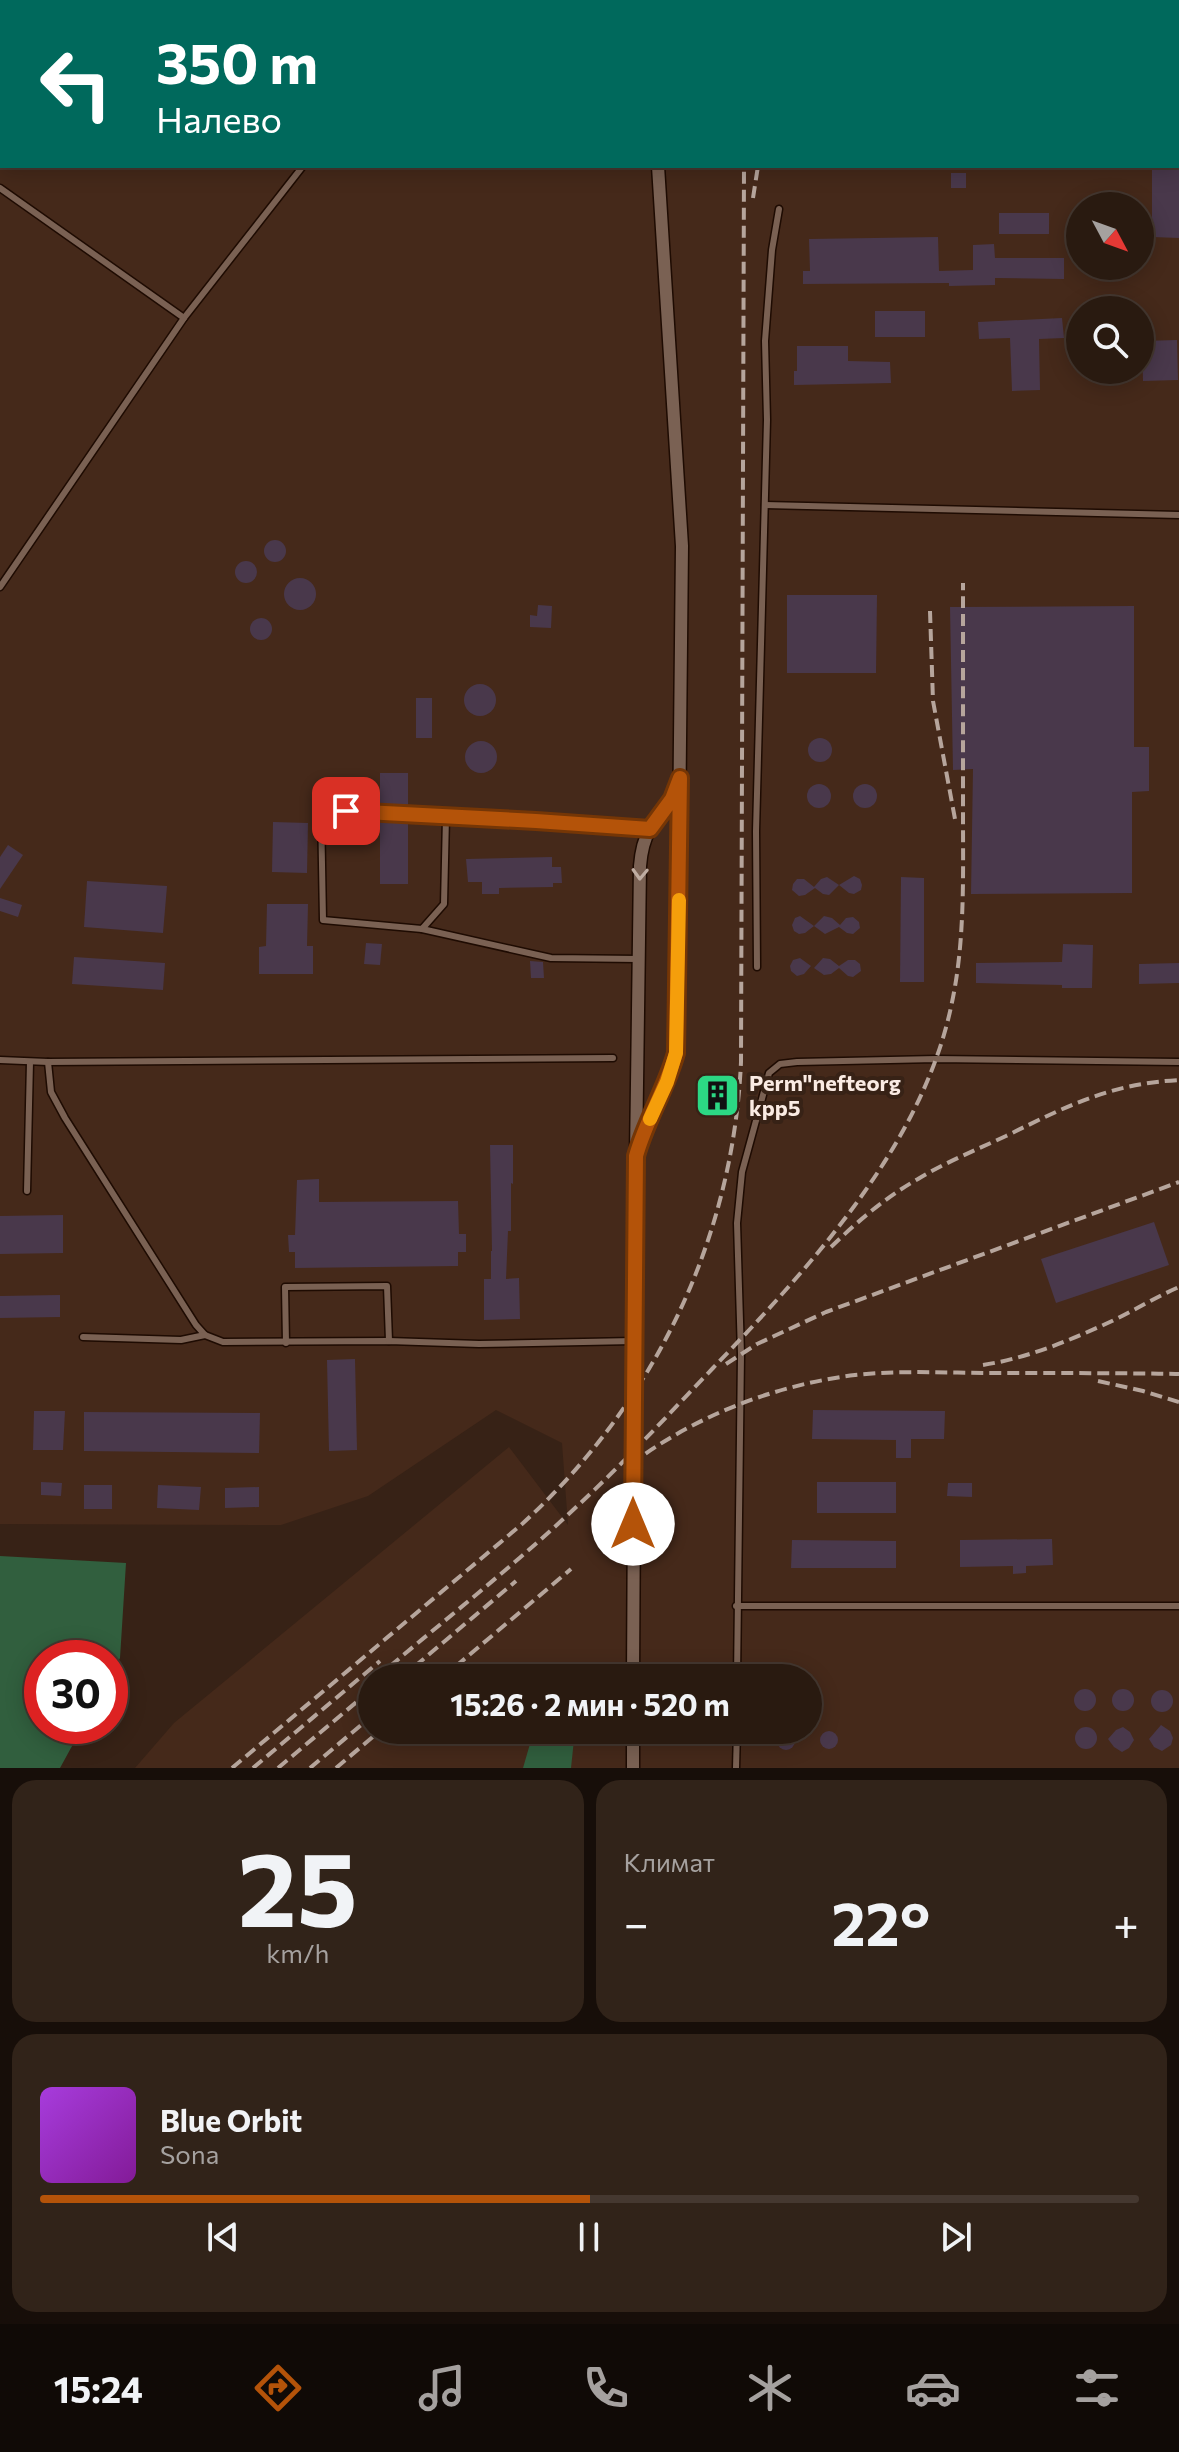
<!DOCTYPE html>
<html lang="ru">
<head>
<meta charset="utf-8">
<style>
	body { margin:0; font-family:Commissioner,sans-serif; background:#312319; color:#f1f3f6; height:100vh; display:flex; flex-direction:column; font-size:30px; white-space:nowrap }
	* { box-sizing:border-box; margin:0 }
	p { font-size:26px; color:#a5a19f }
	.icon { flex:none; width:44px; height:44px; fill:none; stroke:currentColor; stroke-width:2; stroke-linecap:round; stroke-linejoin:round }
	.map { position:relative; height:1768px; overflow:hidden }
	.sheet { display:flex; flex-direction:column; gap:12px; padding:12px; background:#170e09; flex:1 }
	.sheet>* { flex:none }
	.guide { position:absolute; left:0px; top:0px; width:1180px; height:168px; box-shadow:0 4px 20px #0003,0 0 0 2px #453830; background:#00695c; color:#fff; overflow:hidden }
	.needle { width:52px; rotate:131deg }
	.controls { position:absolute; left:1066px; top:192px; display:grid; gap:16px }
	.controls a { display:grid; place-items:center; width:88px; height:88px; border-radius:50%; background:#291a10; box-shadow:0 4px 20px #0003,0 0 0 2px #453830; font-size:40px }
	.speed { position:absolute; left:24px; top:1640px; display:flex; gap:16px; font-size:40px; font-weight:700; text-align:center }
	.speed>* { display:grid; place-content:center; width:104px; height:104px; border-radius:50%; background:#291a10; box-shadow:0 4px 20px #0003,0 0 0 2px #453830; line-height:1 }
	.speed .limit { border:12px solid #d22; background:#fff; color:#111 }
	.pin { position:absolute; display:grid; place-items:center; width:68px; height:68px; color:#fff; margin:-34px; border-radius:16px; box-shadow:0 4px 12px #0006 }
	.me { position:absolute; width:88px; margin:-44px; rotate:0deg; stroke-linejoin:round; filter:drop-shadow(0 0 6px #0008) }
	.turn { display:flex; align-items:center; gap:28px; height:168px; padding:0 24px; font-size:36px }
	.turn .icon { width:104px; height:104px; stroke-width:2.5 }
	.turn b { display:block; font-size:56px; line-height:68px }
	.big { font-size:60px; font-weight:700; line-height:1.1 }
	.sheet .tile { flex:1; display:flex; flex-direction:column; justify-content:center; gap:12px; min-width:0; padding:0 28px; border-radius:24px; background:#312319 }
	.sheet .dial { align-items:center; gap:0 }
	.dial b { font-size:104px; line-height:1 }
	.song { display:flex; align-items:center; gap:24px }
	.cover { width:96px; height:96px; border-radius:12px; background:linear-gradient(135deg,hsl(280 70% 55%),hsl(290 70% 35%)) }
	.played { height:8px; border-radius:4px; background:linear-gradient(90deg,#b45309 50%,#453830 50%) }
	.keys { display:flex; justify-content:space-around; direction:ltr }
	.heat { display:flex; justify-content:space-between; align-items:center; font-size:44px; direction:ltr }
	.sheet .tiles { flex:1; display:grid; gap:12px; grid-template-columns:1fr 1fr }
	.tile:last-child { grid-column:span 2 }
	.trip { position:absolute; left:358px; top:1664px; width:464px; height:80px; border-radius:40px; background:#291a10; box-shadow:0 4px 20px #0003,0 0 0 2px #453830; font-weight:700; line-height:80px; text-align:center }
	.menu { display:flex; height:128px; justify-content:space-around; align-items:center; background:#100a06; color:#a5a19f }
	.menu .icon { width:56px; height:56px }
	.menu .current { color:#b45309 }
	.menu b { font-size:36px; color:#f1f3f6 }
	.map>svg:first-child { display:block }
</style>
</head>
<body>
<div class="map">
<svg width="1179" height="1768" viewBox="0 0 1179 1768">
	<rect width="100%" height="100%" fill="#372216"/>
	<!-- built -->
	<path fill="#45291a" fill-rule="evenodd" d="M0,0H1179V1768H135L174,1723L509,1447L568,1525L562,1443L496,1410L368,1496L281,1525L0,1524ZM2,2H1178V166H2ZM1080,206H1140V266H1080ZM1080,310H1140V370H1080ZM372,1678H808V1730H372Z"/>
	<!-- forest -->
	<g fill="#315f3e">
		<path d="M0,1556L126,1563L120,1658L110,1677V1658H42V1726H83L60,1768H0Z"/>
		<path d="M534,1730H575L571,1768H523Z"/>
	</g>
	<!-- building -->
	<g fill="#49384b">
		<path d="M1152,166H1179V238L1152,237Z"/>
		<rect x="951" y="173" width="15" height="15"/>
		<rect x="999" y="213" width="50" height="21"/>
		<path d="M938,237L939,271L973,270V245L994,244L995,258H1064V279L995,278V285L949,286V283L803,284V271H810L809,239Z"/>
		<rect x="875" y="311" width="50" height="26"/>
		<path d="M1062,318L1064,338L1039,339L1040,390L1012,391L1010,338L979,339L978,322Z"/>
		<path d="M1177,340L1178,380L1143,381L1142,341Z"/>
		<path d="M797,346H848V361L890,362L891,383L794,385V371H797Z"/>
		<circle cx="275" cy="551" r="11"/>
		<circle cx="246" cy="572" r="11"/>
		<circle cx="300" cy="594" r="16"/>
		<path d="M787,595H877L876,673H787Z"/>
		<path d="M538,605L552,606L551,628L530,627V615L537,616Z"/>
		<path d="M1134,606V747H1149V791L1132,792V893L971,894L973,769L953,770L950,607Z"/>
		<circle cx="261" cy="629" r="11"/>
		<circle cx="480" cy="700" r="16"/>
		<rect x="416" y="698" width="16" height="40"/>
		<circle cx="820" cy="750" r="12"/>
		<circle cx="481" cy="757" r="16"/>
		<path d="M380,773H408V809L380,807Z"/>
		<circle cx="865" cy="796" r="12"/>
		<circle cx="819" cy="796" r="12"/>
		<path d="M380,819L408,821V884H380Z"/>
		<path d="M273,822L308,823L307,873L272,872Z"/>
		<path d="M8,845L23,855L0,889V857Z"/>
		<path d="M552,857V867H561L562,883H553V887L499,888V894H482V882H468L466,859Z"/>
		<path d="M854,876L860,879L862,885L861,890L854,894L849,893L839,885Z"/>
		<path d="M827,877L839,885L829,895L823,894L815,888L805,895L799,896L792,890L793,884L797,879H804L814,887L821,879Z"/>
		<path d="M901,877L924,878V982H900Z"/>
		<path d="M87,881L167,886L163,933L84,927Z"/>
		<path d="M0,898L22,905L18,917L0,911Z"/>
		<path d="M267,904H308L307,946H313V974H259V947L266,946Z"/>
		<path d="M800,916L814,926L824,916L832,918L840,925L846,918L853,917L859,922L860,928L853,934L847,933L839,927L825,934L814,926L805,933L799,934L794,931L792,925L795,918Z"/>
		<path d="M366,943L382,944L380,965L364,964Z"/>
		<path d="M1063,944L1093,945L1092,988H1062V985L976,983V963L1062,962Z"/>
		<path d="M74,957L165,963L163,990L72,984Z"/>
		<path d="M800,958L811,966L804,974L797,976L791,971L790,966L793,960Z"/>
		<path d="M823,958L830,959L839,966L848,960H855L860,964L861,971L853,977L848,976L839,968L831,974L824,975L814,968Z"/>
		<path d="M530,961L543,962L544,978H531Z"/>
		<path d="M1179,963V983L1139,984V964Z"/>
		<rect x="709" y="1088" width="19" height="17"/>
		<path d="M490,1145H513V1184L511,1183V1231H508L506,1279L519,1278L520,1319L484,1320V1279H491V1251H492Z"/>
		<path d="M319,1179V1202L458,1201L459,1234H466V1252H458V1266L295,1268V1252H289L288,1235H295L297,1180Z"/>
		<path d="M63,1215V1253L0,1254V1216Z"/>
		<path d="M1154,1222L1169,1265L1056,1303L1041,1259Z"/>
		<path d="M60,1295V1317L0,1318V1296Z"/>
		<path d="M355,1359L357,1450L329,1451L327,1360Z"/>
		<path d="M813,1410L945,1411L944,1439H911V1458H896V1440L812,1439Z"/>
		<path d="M34,1411H65L63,1450H33Z"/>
		<path d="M84,1412L260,1413L259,1453L84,1451Z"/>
		<path d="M41,1482L62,1483L61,1496L41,1495Z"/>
		<rect x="817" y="1482" width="79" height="31"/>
		<path d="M948,1483H972V1497L947,1496Z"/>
		<rect x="84" y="1485" width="28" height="24"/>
		<path d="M158,1485L201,1487L199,1510L157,1508Z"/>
		<path d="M259,1487V1507L225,1508V1488Z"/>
		<path d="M1052,1539L1053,1565L1026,1566V1573L1013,1574V1566L960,1567V1540Z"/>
		<path d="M792,1540L896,1541V1568H791Z"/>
		<circle cx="1085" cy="1700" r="11"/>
		<circle cx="1123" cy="1700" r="11"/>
		<circle cx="1162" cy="1701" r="11"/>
		<path d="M1161,1725L1170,1731L1173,1738L1171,1745L1162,1751L1154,1747L1149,1739Z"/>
		<circle cx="1086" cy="1738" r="11"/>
		<path d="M1123,1727L1130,1732L1134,1740L1129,1748L1122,1752L1114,1747L1108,1739L1116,1730Z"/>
		<circle cx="829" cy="1740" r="9"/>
		<circle cx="786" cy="1741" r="9"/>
	</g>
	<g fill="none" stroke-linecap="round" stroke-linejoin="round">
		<defs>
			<g id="lane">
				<path d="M347,0L350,2"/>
				<path d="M0,188L184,318"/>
				<path d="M765,505L1179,515"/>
				<path d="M0,587L184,318L303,166"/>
				<path d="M446,817L444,904L422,929L323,920L321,809C430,817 540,821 650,829"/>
				<path d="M422,929L551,958L638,959"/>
				<path d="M757,967L756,831L767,420L765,341L772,250L779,209"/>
				<path d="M0,1060L48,1062L613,1058"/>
				<path d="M48,1062L51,1092L65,1118L196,1325L205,1335L223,1342L389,1341L479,1344L634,1341"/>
				<path d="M27,1191L30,1062"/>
				<path d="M83,1337L181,1340L205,1335"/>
				<path d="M286,1343L285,1287L387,1286L389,1341"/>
				<path d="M736,1606H1179"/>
				<path d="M737,1678L741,1354L737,1223L742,1172L769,1073L780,1064L797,1062L936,1059L1179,1062"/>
				<path d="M736,1768L737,1730"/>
			</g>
			<g id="street">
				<path d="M654,2V0"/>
				<path d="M636,1156L672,1068L677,1030L682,546L658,166"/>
				<path d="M633,1678L636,1156L640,866C641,853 643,841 650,829C659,814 672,802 678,785"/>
				<path d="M633,1768V1730"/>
			</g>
		</defs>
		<!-- lane casing -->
		<use href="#lane" stroke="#1e0b02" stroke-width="9"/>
		<!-- street casing -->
		<use href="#street" stroke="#1e0b02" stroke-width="15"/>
		<!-- lane -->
		<use href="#lane" stroke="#7a6153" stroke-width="6"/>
		<!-- street -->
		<use href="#street" stroke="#7a6153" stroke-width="12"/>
		<!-- rail -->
		<g stroke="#b6a59c" stroke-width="4" stroke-dasharray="12 6" stroke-linecap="butt">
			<path d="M729,0V2"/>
			<path d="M744,2V0"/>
			<path d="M759,2V0"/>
			<path d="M779,2V0"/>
			<path d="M799,2V0"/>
			<path d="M753,198L758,166"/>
			<path d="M930,611L933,701L955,819"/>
			<path d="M831,1247C858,1221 886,1197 918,1179C946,1162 976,1150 1006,1136C1067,1106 1109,1084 1179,1080"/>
			<path d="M726,1364L757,1344L826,1312L1179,1182"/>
			<path d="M983,1365C1028,1358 1071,1340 1112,1321C1135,1310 1156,1297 1179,1287"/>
			<path d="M1098,1381L1143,1391L1179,1402"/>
			<path d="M631,1464C695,1416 775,1385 855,1375C902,1370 949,1373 996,1373C1057,1373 1118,1373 1179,1374"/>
			<path d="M376,1678C442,1622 510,1569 573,1510C622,1465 667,1416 713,1368C810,1267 921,1147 951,1007C965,944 963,880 963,815C963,738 963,660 963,583"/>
			<path d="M401,1678L516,1581"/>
			<path d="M442,1678L571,1569"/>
			<path d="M232,1768L521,1525C653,1405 733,1241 741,1062L744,166"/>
			<path d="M253,1768L380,1661"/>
			<path d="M278,1768L372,1689"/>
			<path d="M310,1768L372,1716"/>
			<path d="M336,1768L381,1730"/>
		</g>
	</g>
	<!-- one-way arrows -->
	<defs><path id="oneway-chevron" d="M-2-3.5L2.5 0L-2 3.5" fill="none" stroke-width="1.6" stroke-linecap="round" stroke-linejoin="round" transform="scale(2)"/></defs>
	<use stroke="#c0ada2" href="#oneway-chevron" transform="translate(640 874) rotate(92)"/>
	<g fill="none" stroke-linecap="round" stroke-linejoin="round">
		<defs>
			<path id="route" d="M346,811L536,821L650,829L672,799L680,778L676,1053C666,1089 646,1120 636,1156L633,1524"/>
		</defs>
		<!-- route casing -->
		<use href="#route" stroke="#753606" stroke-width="20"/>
		<!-- route -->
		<use href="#route" stroke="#b45309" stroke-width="14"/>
		<!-- slow -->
		<path stroke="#f59e0b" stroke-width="14" d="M650,1119L667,1082L676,1053L679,900"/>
	</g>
	<!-- icons -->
	<defs>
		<symbol id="building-square" viewBox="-11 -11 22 22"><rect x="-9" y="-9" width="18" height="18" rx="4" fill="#2cd884" stroke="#372216"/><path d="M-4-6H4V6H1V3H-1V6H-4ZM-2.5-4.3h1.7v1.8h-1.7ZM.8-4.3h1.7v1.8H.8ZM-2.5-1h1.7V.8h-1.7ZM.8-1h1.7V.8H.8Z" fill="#111"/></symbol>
	</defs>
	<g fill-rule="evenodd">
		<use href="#building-square" x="692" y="1070" width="51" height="51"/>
	</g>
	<g text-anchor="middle" stroke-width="8" stroke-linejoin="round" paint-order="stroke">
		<!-- poi labels -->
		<g font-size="22" font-weight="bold" fill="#faebe3" stroke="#372216" text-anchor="start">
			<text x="749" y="1091">Perm"nefteorg<tspan x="749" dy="25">kpp5</tspan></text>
		</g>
	</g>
</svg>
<div class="controls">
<a><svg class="needle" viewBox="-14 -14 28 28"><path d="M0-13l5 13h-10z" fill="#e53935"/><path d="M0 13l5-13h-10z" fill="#a5a19f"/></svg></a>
<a><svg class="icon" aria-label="search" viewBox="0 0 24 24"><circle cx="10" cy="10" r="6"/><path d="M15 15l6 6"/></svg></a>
</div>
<div class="speed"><div class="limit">30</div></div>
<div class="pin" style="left:346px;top:811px;background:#d93025"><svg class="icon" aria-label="arrive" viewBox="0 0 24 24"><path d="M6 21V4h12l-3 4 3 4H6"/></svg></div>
<svg class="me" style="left:633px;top:1524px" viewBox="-20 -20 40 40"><circle r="19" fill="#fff"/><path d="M0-13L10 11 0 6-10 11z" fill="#b45309"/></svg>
<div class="trip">15:26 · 2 мин · 520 m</div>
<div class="guide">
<div class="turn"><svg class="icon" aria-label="left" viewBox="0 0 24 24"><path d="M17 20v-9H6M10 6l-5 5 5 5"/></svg><div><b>350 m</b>Налево</div></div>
</div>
</div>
<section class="sheet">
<div class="tiles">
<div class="tile dial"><b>25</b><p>km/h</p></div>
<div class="tile"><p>Климат</p>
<div class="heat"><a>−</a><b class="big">22°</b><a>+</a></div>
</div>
<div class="tile">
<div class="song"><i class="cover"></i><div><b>Blue Orbit</b><p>Sona</p></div></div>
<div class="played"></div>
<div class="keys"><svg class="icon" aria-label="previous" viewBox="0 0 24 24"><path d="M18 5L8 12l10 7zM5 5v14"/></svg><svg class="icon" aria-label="pause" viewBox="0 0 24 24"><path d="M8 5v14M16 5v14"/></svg><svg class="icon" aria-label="next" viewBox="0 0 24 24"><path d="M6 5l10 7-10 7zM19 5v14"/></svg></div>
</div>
</div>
</section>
<nav class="menu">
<b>15:24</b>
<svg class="icon current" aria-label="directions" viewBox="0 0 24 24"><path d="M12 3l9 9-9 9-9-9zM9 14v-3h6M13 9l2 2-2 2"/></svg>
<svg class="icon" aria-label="music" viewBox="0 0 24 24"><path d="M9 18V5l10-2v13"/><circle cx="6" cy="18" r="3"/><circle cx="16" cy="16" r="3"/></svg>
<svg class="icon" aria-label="phone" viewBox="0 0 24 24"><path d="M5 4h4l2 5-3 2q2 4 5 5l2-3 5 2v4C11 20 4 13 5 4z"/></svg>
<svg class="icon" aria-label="climate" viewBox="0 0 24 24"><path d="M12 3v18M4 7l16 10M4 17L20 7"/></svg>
<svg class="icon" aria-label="car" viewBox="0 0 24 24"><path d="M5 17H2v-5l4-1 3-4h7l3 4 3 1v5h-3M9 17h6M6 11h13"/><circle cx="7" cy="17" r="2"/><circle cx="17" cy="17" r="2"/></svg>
<svg class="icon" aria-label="filters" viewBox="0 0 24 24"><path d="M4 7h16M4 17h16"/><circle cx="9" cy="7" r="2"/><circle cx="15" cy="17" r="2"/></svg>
</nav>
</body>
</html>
